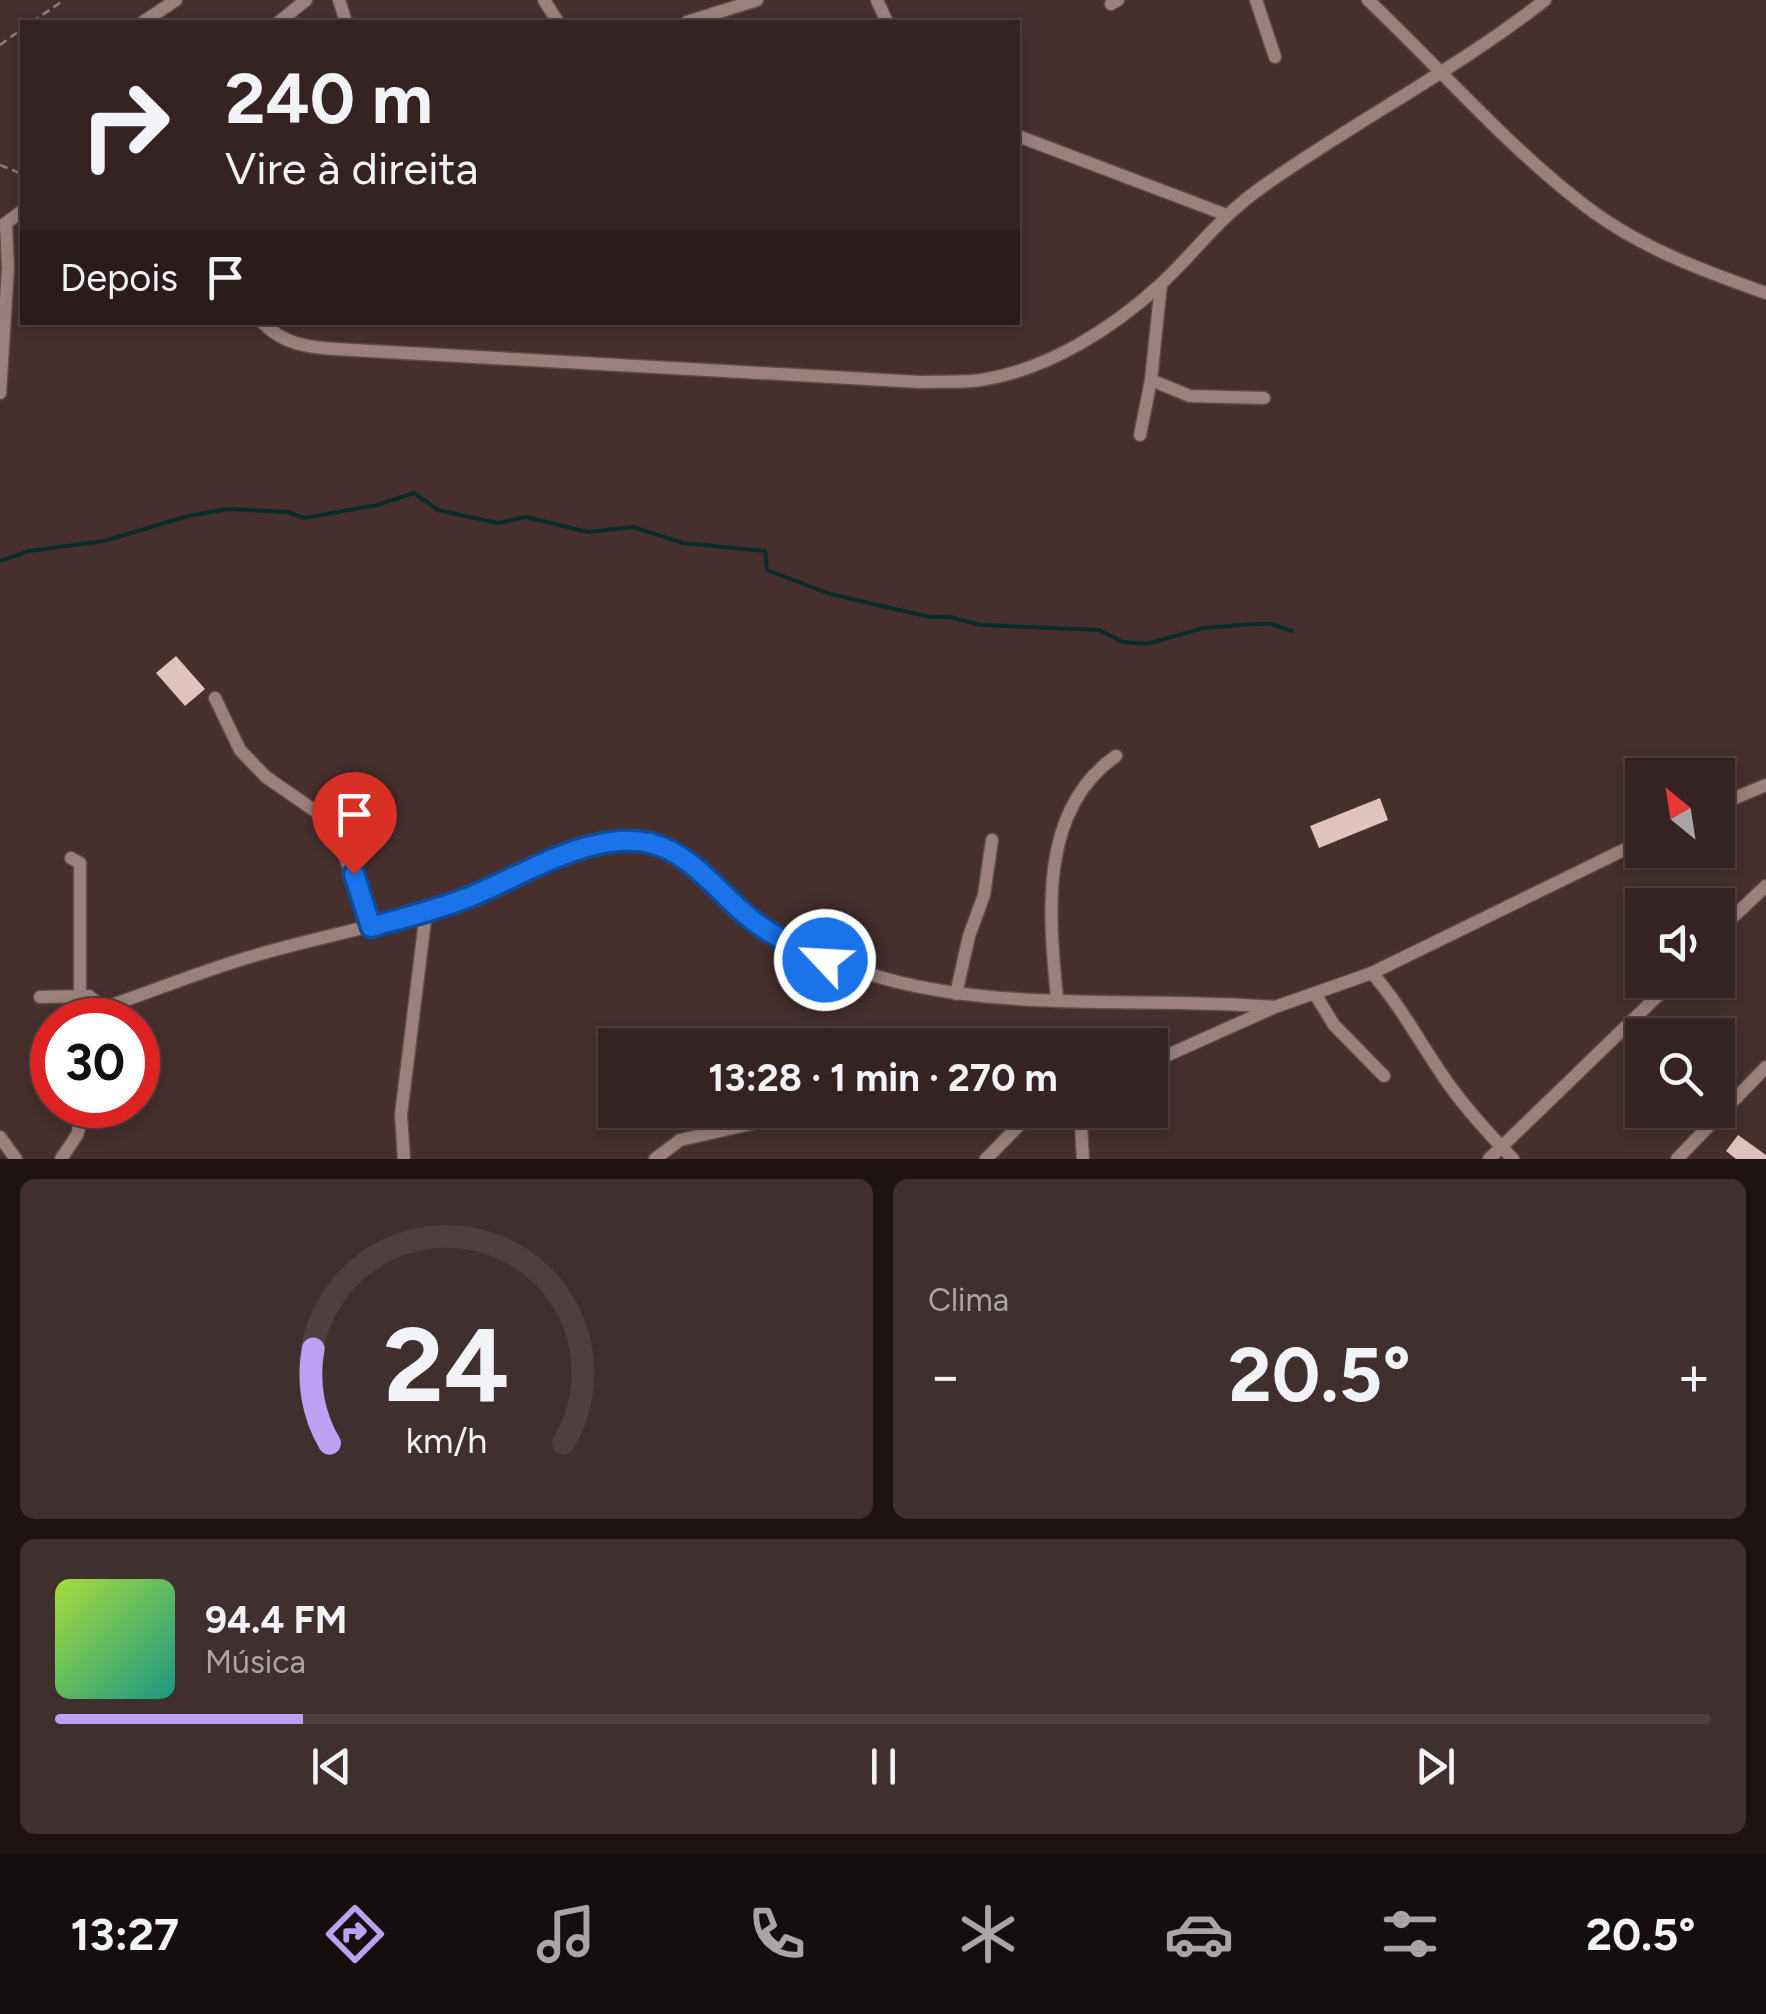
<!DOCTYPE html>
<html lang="pt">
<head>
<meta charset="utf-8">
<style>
	body { margin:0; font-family:Figtree,sans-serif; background:#3f2f2f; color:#f1f3f6; height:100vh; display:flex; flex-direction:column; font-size:38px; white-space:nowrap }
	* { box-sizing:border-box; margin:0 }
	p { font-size:32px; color:#a9a4a5 }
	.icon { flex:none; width:55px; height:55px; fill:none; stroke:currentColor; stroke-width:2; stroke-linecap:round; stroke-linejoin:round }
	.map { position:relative; height:1159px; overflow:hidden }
	.drawer { display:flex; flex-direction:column; gap:20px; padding:20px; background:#1d1313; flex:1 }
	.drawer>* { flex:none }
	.hud { position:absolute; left:20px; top:20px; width:1000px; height:305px; border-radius:0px; box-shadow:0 5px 15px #0003,0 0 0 2px #4e4040; background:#342322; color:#f1f3f6; overflow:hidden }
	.needle { width:65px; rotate:330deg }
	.tools { position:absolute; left:1625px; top:758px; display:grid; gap:20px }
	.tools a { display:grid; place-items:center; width:110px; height:110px; border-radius:0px; background:#342322; box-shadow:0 5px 15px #0003,0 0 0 2px #4e4040; font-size:50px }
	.speed { position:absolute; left:30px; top:998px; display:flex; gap:20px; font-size:50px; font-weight:700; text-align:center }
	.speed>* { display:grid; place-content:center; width:130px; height:130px; border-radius:50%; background:#342322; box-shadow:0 5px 15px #0003,0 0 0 2px #4e4040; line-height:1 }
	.speed .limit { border:15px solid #d22; background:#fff; color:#111 }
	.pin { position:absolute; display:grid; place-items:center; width:85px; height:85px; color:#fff; margin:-102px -42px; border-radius:50% 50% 50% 0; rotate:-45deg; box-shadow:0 0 10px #0007 }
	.pin .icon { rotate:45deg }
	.me { position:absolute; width:110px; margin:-55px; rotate:295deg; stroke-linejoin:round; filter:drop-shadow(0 0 8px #0008) }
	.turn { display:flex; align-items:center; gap:35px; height:210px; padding:0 40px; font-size:45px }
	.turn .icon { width:130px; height:130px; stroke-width:2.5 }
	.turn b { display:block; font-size:70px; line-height:85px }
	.then { display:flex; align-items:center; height:95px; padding:0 40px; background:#0003; gap:20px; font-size:38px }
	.big { font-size:75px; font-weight:700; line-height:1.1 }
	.drawer .tile { flex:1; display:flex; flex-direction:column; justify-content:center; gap:15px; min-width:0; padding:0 35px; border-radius:15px; background:#3f2f2f }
	.drawer .dial { align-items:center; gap:0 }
	.dial svg { height:260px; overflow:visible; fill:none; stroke:#4e4040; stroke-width:7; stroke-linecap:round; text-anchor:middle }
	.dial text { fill:#f1f3f6; stroke:none }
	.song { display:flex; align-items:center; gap:30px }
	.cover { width:120px; height:120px; border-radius:15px; background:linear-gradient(135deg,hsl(80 70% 55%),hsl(170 70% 35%)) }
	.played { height:10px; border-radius:5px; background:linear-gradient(90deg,#bca0f2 15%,#4e4040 15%) }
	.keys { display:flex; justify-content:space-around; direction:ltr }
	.heat { display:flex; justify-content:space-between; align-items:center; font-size:55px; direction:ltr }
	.drawer .tiles { flex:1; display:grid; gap:20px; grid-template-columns:1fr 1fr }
	.tile:last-child { grid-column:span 2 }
	.trip { position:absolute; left:598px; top:1028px; width:570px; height:100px; border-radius:0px; background:#342322; box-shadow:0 5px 15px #0003,0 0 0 2px #4e4040; font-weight:700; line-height:100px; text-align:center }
	.tab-bar { display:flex; height:160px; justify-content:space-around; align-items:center; background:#150e0e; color:#a9a4a5 }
	.tab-bar .icon { width:70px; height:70px }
	.tab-bar .on { color:#bca0f2 }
	.tab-bar b { font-size:45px; color:#f1f3f6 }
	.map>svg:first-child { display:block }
</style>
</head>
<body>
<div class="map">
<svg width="1766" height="1159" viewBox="0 0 1766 1159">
	<rect width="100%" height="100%" fill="#462f2d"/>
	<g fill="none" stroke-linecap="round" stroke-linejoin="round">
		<!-- stream -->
		<path stroke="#092c2b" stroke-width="4" d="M0,561L29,551L104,541L188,516L228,509L287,512L304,518L377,505L414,493L438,510L498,523L526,517L588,532L633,527L683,543L765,551L767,570L830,594L930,617H950L981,625L1099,630L1123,642L1147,644L1203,628L1254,624H1271L1292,631"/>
	</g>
	<!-- building -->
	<g fill="#e0c2bf">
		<path d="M176,656L205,689L185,706L156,673Z"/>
		<path d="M1380,798L1388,820L1319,848L1310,826Z"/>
		<path d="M1738,1135L1766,1155V1159H1736L1726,1151Z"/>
	</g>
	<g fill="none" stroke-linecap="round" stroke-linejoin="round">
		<defs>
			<g id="minor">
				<path d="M339,0L346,22"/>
				<path d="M544,0L558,22"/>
				<path d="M877,0L887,22"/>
				<path d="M1256,0L1275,57"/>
				<path d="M1368,0C1442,70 1511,151 1592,211C1644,249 1706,272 1766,293"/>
				<path d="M1111,4L1118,0"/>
				<path d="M143,22L176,0"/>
				<path d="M279,22L306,0"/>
				<path d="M687,22L757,0"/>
				<path d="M1018,136L1224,214"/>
				<path d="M2,226L22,211"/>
				<path d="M262,322C283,344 306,347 335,349L920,382C940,381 962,383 981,380C1047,370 1112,329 1161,284C1199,248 1220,216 1265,185C1357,120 1457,69 1545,0"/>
				<path d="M1151,380L1190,396L1264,398"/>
				<path d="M0,393L8,268L6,223"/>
				<path d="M1140,435L1151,380L1161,284"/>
				<path d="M215,698L240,750L266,777L321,815L338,838L371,927"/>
				<path d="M1718,805L1766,785"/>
				<path d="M71,858L80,863V996"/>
				<path d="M1718,931L1766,886"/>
				<path d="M1372,973C1400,1005 1419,1041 1443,1076C1463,1106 1488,1133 1513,1159"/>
				<path d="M956,994L969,936L984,895L992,840"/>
				<path d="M1315,994L1334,1025L1384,1076"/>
				<path d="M40,997L89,996L103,1008L102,1020"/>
				<path d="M1057,998C1049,916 1038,810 1116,756"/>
				<path d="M103,1008C153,991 202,971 253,956C321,936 391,924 458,901C514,883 567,839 628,842C692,845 722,901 771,934C800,953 836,964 869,974C996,1014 1143,996 1275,1007"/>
				<path d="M1150,1063L1275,1007L1372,973L1642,841"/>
				<path d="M1080,1110L1083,1159"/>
				<path d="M0,1137L16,1159"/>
				<path d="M61,1159L77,1135L85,1105"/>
				<path d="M404,1159L401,1115L426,912"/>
				<path d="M655,1159L680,1140L811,1110"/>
				<path d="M986,1159L1034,1110"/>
				<path d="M1489,1159L1674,980"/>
				<path d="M1677,1159L1766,1067"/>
			</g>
		</defs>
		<!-- minor casing -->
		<use href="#minor" stroke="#5f4c4a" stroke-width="15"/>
		<!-- path -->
		<g stroke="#907c7b" stroke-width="2.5" stroke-dasharray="8 5" stroke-linecap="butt">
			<path d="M32,22L64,0"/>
			<path d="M0,45L22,29"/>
			<path d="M0,165L22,174"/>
		</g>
		<!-- minor -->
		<use href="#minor" stroke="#9b807d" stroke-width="12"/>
	</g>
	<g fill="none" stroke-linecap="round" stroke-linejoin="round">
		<defs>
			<path id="route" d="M354,874L371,927C403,918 436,910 467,898C524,876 607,818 669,850C702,867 723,897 751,919C773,937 799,948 825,960"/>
		</defs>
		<!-- route casing -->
		<use href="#route" stroke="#114b97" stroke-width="25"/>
		<!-- route -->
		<use href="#route" stroke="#1a73e8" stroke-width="18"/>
	</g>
</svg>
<div class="tools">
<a><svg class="needle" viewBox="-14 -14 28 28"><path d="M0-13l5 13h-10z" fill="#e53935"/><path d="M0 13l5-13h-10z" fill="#a9a4a5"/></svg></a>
<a><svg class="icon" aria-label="sound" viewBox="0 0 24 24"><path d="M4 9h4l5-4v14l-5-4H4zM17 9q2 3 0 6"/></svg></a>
<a><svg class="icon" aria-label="search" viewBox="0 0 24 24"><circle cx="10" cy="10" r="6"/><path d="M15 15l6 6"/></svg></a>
</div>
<div class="speed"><div class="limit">30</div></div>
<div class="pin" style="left:354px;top:874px;background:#d93025"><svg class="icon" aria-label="arrive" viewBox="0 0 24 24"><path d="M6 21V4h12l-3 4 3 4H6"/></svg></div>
<svg class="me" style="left:825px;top:960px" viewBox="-20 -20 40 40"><circle r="17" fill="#1a73e8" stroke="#fff" stroke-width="3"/><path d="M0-11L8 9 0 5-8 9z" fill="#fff"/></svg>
<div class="trip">13:28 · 1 min · 270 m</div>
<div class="hud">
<div class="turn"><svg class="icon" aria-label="right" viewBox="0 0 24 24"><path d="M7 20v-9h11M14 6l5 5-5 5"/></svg><div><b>240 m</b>Vire à direita</div></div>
<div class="then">Depois<svg class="icon" aria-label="arrive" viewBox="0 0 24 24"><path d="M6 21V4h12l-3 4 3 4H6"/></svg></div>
</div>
</div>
<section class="drawer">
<div class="tiles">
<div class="tile dial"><svg viewBox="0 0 100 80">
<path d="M14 69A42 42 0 1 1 86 69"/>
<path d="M14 69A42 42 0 0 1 9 40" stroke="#bca0f2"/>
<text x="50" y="56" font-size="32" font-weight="700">24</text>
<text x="50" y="72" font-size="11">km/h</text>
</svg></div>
<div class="tile"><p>Clima</p>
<div class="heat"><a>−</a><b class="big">20.5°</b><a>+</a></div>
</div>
<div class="tile">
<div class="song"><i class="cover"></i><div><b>94.4 FM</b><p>Música</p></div></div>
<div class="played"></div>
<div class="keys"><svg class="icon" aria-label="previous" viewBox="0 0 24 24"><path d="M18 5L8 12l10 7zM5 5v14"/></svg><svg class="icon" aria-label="pause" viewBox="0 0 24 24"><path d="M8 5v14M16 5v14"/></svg><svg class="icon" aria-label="next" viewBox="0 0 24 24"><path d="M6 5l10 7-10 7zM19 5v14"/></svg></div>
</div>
</div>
</section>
<nav class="tab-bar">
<b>13:27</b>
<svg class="icon on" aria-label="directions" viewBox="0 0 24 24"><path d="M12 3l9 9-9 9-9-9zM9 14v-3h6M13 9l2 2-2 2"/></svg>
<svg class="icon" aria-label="music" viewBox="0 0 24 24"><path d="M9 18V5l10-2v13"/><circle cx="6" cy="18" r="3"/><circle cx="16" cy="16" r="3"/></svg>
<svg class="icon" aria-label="phone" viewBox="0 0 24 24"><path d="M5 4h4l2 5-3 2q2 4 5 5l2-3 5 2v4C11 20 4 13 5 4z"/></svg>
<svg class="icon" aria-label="climate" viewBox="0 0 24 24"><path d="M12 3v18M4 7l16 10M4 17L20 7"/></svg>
<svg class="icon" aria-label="car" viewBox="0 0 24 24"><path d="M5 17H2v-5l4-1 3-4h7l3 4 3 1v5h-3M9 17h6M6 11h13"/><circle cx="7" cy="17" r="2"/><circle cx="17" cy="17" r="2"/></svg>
<svg class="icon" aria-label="filters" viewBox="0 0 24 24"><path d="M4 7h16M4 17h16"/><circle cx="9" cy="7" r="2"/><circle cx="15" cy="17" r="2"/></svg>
<b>20.5°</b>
</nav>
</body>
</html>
